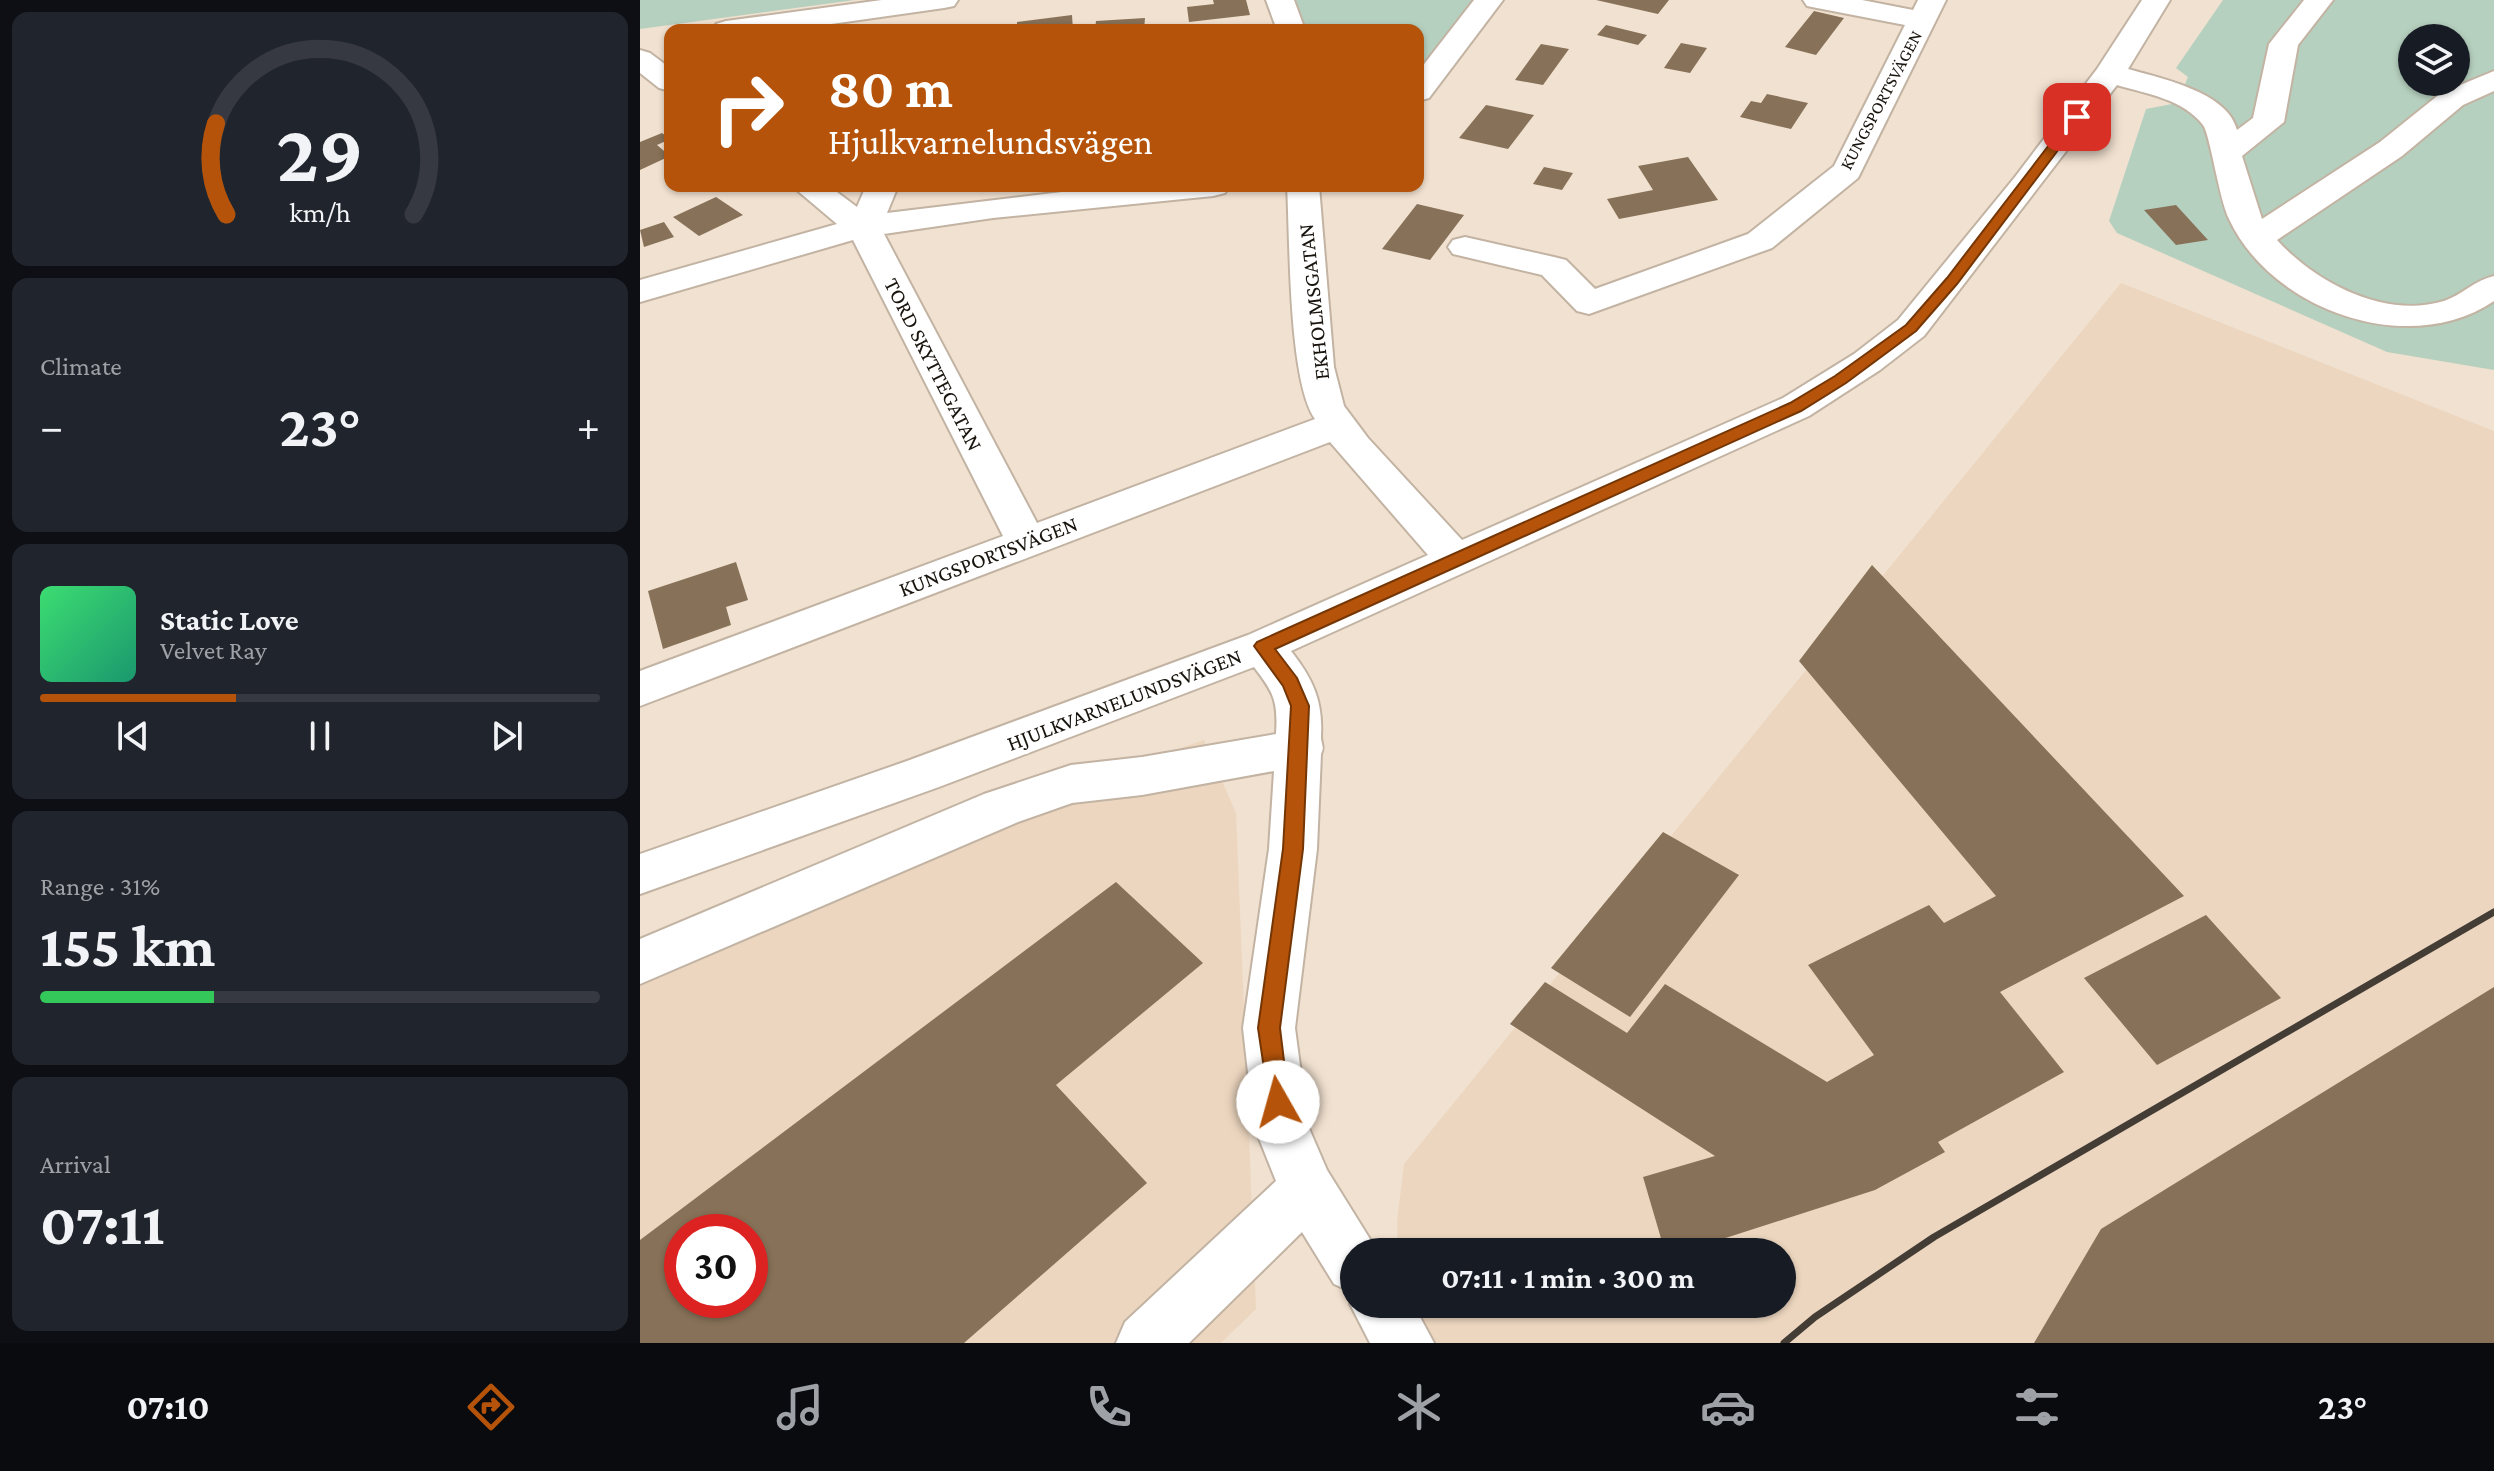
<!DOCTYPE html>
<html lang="en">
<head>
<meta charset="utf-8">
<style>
	body { margin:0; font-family:"Crimson Pro",serif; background:#20242c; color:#f1f3f6; height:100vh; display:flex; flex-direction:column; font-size:30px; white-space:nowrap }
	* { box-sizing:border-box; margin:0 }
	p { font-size:26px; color:#9ea1a6 }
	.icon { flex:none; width:44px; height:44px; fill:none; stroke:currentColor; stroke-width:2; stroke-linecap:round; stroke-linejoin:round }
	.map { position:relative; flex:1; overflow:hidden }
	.side { display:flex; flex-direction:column; gap:12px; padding:12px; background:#0d0f14; width:640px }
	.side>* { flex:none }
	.hud { position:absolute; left:24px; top:24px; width:760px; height:168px; border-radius:16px; box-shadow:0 2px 6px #0004; background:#b45309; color:#fff; overflow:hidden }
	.fabs { position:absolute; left:1758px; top:24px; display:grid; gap:16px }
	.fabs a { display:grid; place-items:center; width:72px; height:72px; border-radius:50%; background:#171b24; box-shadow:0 2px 6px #0004; font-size:40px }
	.speed { position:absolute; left:24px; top:1214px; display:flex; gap:16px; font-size:40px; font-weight:700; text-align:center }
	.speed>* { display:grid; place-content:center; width:104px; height:104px; border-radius:50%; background:#171b24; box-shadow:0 2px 6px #0004; line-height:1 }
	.speed .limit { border:12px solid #d22; background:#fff; color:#111 }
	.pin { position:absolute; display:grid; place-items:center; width:68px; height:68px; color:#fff; margin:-34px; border-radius:16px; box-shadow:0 4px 12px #0006 }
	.me { position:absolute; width:88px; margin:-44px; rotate:353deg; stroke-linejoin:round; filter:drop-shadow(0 0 6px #0008) }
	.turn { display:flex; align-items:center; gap:28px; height:168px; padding:0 32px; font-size:36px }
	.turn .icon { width:104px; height:104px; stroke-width:2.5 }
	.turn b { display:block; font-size:56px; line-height:68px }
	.big { font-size:60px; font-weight:700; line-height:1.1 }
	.side .card { flex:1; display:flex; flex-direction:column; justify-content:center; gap:12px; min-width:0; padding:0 28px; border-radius:16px; background:#20242c }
	.side .dial { align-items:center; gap:0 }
	.dial svg { height:208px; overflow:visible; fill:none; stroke:#363941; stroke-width:7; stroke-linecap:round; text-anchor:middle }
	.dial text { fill:#f1f3f6; stroke:none }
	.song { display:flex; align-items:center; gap:24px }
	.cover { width:96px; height:96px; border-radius:12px; background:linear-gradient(135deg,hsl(140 70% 55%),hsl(160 70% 35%)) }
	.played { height:8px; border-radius:4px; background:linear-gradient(90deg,#b45309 35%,#363941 35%) }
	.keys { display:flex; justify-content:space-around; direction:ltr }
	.heat { display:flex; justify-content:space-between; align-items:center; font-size:44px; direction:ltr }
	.charge { height:12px; border-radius:6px; background:linear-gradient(90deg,#34c759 31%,#363941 0) }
	.trip { position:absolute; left:700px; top:1238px; width:456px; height:80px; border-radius:40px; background:#171b24; box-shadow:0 2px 6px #0004; font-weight:700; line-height:80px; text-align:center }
	.menu { display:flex; height:128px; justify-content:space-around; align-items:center; background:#090b0e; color:#9ea1a6 }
	.menu .icon { width:56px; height:56px }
	.menu .on { color:#b45309 }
	.menu b { font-size:36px; color:#f1f3f6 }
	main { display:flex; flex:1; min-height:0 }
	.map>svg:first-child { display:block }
</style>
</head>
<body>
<main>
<section class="side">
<div class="card dial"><svg viewBox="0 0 100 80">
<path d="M14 69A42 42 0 1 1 86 69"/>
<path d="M14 69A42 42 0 0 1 10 34" stroke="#b45309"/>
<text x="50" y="56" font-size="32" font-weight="700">29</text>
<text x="50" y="72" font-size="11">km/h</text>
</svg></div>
<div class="card"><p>Climate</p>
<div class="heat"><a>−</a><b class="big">23°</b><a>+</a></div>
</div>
<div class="card">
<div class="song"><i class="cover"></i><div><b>Static Love</b><p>Velvet Ray</p></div></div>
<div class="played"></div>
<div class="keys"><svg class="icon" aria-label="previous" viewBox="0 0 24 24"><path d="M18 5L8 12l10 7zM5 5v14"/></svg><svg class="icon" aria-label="pause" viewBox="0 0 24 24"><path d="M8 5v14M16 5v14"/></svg><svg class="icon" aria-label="next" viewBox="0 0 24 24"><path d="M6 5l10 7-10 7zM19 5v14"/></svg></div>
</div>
<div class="card"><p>Range · 31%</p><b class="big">155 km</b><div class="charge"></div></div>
<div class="card"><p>Arrival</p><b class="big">07:11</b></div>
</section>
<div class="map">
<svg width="1854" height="1343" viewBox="0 0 1854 1343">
	<rect width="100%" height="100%" fill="#f1e1d0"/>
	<!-- built -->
	<g fill="#ecd6bf" fill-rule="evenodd">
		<path d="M1481,283L1854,431V1343H761L759,1304H1142V1252H758L757,1222L764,1164Z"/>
		<path d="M564,740L596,813L616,1309L581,1343H0V979L479,769ZM42,1232H110V1300H42Z"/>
	</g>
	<!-- green -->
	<g fill="#b6d0bf" fill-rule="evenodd">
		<path d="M0,0H215L0,29Z"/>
		<path d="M656,0H833L778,70V30H662Z"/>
		<path d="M1583,0H1854V370L1747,352L1477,233L1469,221L1506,109L1537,103L1548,77L1536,68ZM1772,38H1816V82H1772Z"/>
	</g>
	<!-- building -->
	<g fill="#877158" fill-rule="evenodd">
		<path d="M573,0H606L610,15L549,22L547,7L574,4Z"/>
		<path d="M956,0H1029L1018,14Z"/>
		<path d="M1174,11L1204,18L1176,55L1145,47Z"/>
		<path d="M432,15L433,30H377V22Z"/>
		<path d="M505,18L504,30H455L456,21Z"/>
		<path d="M966,25L1007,35L998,45L957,35Z"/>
		<path d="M1041,43L1067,48L1050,73L1024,68Z"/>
		<path d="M901,44L929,49L903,85L875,80Z"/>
		<path d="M1127,94L1168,103L1151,129L1100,117L1111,101L1121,103Z"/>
		<path d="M846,105L894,115L868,149L819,138Z"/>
		<path d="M22,133L30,139L17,145L30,156L0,170V142Z"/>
		<path d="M1048,157L1078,200L979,219L967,199L1013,190L998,166Z"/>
		<path d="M904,167L933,173L922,190L893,184Z"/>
		<path d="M76,197L103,215L59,236L33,217Z"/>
		<path d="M777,204L824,215L790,260L742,249Z"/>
		<path d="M1536,205L1568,240L1536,245L1504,210Z"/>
		<path d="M24,222L34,237L4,247L0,230Z"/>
		<path d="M96,562L108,600L86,607L91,625L23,649L8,591Z"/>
		<path d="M1232,565L1544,896L1360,992L1424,1072L1298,1142L1305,1152L1235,1190L1042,1252H1025L1003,1177L1075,1156L870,1024L905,982L987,1033L1025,984L1187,1082L1234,1055L1168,965L1289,905L1304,923L1356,896L1159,661Z"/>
		<path d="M1023,832L1099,875L990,1017L911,968Z"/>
		<path d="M476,882L563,963L416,1085L507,1183L324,1343H0V1240ZM42,1232H110V1300H42Z"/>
		<path d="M1566,915L1641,998L1517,1065L1444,978Z"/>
		<path d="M1854,987V1343H1394L1461,1229Z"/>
	</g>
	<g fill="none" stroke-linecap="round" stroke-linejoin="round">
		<defs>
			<g id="minor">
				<path d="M242,0H318L314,6L304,8L149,30H72L76,24L86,21Z"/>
				<path d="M626,0H654L665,30H637Z"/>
				<path d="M834,0H863L789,98L778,101V72Z"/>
				<path d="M1163,0H1222L1273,10L1278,0H1306L1218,178L1132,248L949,314L937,311L902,275L813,254L808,247L813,240L825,237L914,257L926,260L955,289L1108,234L1194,166L1265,25L1177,8L1167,6Z"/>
				<path d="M1502,0H1530L1488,69C1520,78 1588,92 1597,130L1613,118L1629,44L1664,0H1693L1658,45L1644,122L1602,156L1622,219L1740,142L1801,93L1854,71V91L1823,105L1762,156L1637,240C1676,283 1745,319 1804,301C1822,295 1835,280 1854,276V301C1769,359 1631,310 1589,219C1579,199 1570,134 1563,125C1543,99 1507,94 1477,85L1284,336L1240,370L1169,416L651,651C673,679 683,701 681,736C681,745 685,746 681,754L677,849L655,1028L668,1126L687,1170L738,1252H714V1293L694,1284L662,1232L549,1343H476L485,1322L636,1181L614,1126L603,1028L629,849L634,771L502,795L432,803L378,822L0,984V939L344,794L431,765L502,757L636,734C638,701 634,693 614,667L299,787L0,894V854L267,761L608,635L788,555L690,442L0,706V671L363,536L213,240L0,302V280L197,224L152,186H189L217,207L226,186H258L247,213L472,186H589L585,193L573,196L353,218L244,234L397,523L675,419C648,380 650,239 647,186H679L694,367L704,406L728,438L822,540L1143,398L1214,354L1258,320L1375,177L1457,69Z"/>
				<path d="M0,50L10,53L30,68V91L19,88L0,73Z"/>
				<path d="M714,1293V1304H773L794,1343H730L710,1304Z"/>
			</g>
		</defs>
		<!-- minor casing -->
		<use href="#minor" stroke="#c2b3a3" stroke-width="4"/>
		<!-- minor -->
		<use href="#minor" fill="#fff" fill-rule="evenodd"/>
		<!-- rail -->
		<path stroke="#443d35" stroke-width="7" d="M1144,1343L1175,1317L1294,1237L1854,912"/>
	</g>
	<!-- route -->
	<path fill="#b45309" stroke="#753606" stroke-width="2" d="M1432,115L1443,117L1317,284L1276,331L1206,383L1161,411L635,649L657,678L669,706L663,849L640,1028L649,1102L646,1109L638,1112L630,1109L618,1028L643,849L651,706L643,686L614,646L617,642L1150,403L1195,376L1266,325L1307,278Z"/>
	<g text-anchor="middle" stroke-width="8" stroke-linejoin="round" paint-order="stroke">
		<!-- far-street labels -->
		<g font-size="18" fill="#19140e" stroke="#fff">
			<text transform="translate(1241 100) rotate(-62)" y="6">KUNGSPORTSVÄGEN</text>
		</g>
		<!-- street labels -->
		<g font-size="22" fill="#19140e" stroke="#fff">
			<text transform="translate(673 302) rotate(-96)" y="8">EKHOLMSGATAN</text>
			<text transform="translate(294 364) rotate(63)" y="8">TORD SKYTTEGATAN</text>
			<text transform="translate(348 556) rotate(-21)" y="8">KUNGSPORTSVÄGEN</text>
			<text transform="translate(484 699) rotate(-21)" y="8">HJULKVARNELUNDSVÄGEN</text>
		</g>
	</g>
</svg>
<div class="fabs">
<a><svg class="icon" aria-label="layers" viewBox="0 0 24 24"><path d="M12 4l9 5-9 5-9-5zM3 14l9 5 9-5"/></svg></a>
</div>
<div class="speed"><div class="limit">30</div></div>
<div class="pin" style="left:1437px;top:117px;background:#d93025"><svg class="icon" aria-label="arrive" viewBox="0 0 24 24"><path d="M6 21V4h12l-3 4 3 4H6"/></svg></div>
<svg class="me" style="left:638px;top:1102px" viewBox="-20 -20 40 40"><circle r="19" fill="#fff"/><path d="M0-13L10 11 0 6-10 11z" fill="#b45309"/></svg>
<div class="trip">07:11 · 1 min · 300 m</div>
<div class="hud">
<div class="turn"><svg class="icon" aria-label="right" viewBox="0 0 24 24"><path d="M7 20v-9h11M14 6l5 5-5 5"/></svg><div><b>80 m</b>Hjulkvarnelundsvägen</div></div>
</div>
</div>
</main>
<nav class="menu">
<b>07:10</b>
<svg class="icon on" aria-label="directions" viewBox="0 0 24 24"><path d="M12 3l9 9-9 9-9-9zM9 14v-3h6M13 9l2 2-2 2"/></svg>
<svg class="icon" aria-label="music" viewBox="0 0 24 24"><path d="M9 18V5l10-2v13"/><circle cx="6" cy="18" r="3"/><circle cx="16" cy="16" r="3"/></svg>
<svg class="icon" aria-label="phone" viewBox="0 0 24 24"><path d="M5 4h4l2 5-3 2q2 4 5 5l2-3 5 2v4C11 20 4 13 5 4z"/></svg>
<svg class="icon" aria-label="climate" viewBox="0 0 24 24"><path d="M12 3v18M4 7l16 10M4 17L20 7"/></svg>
<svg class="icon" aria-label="car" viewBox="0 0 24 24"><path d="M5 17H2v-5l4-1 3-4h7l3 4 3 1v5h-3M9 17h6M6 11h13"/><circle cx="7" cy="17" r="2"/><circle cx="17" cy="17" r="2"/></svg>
<svg class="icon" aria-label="filters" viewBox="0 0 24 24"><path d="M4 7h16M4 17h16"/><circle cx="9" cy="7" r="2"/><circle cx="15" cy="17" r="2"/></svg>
<b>23°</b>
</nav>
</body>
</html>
